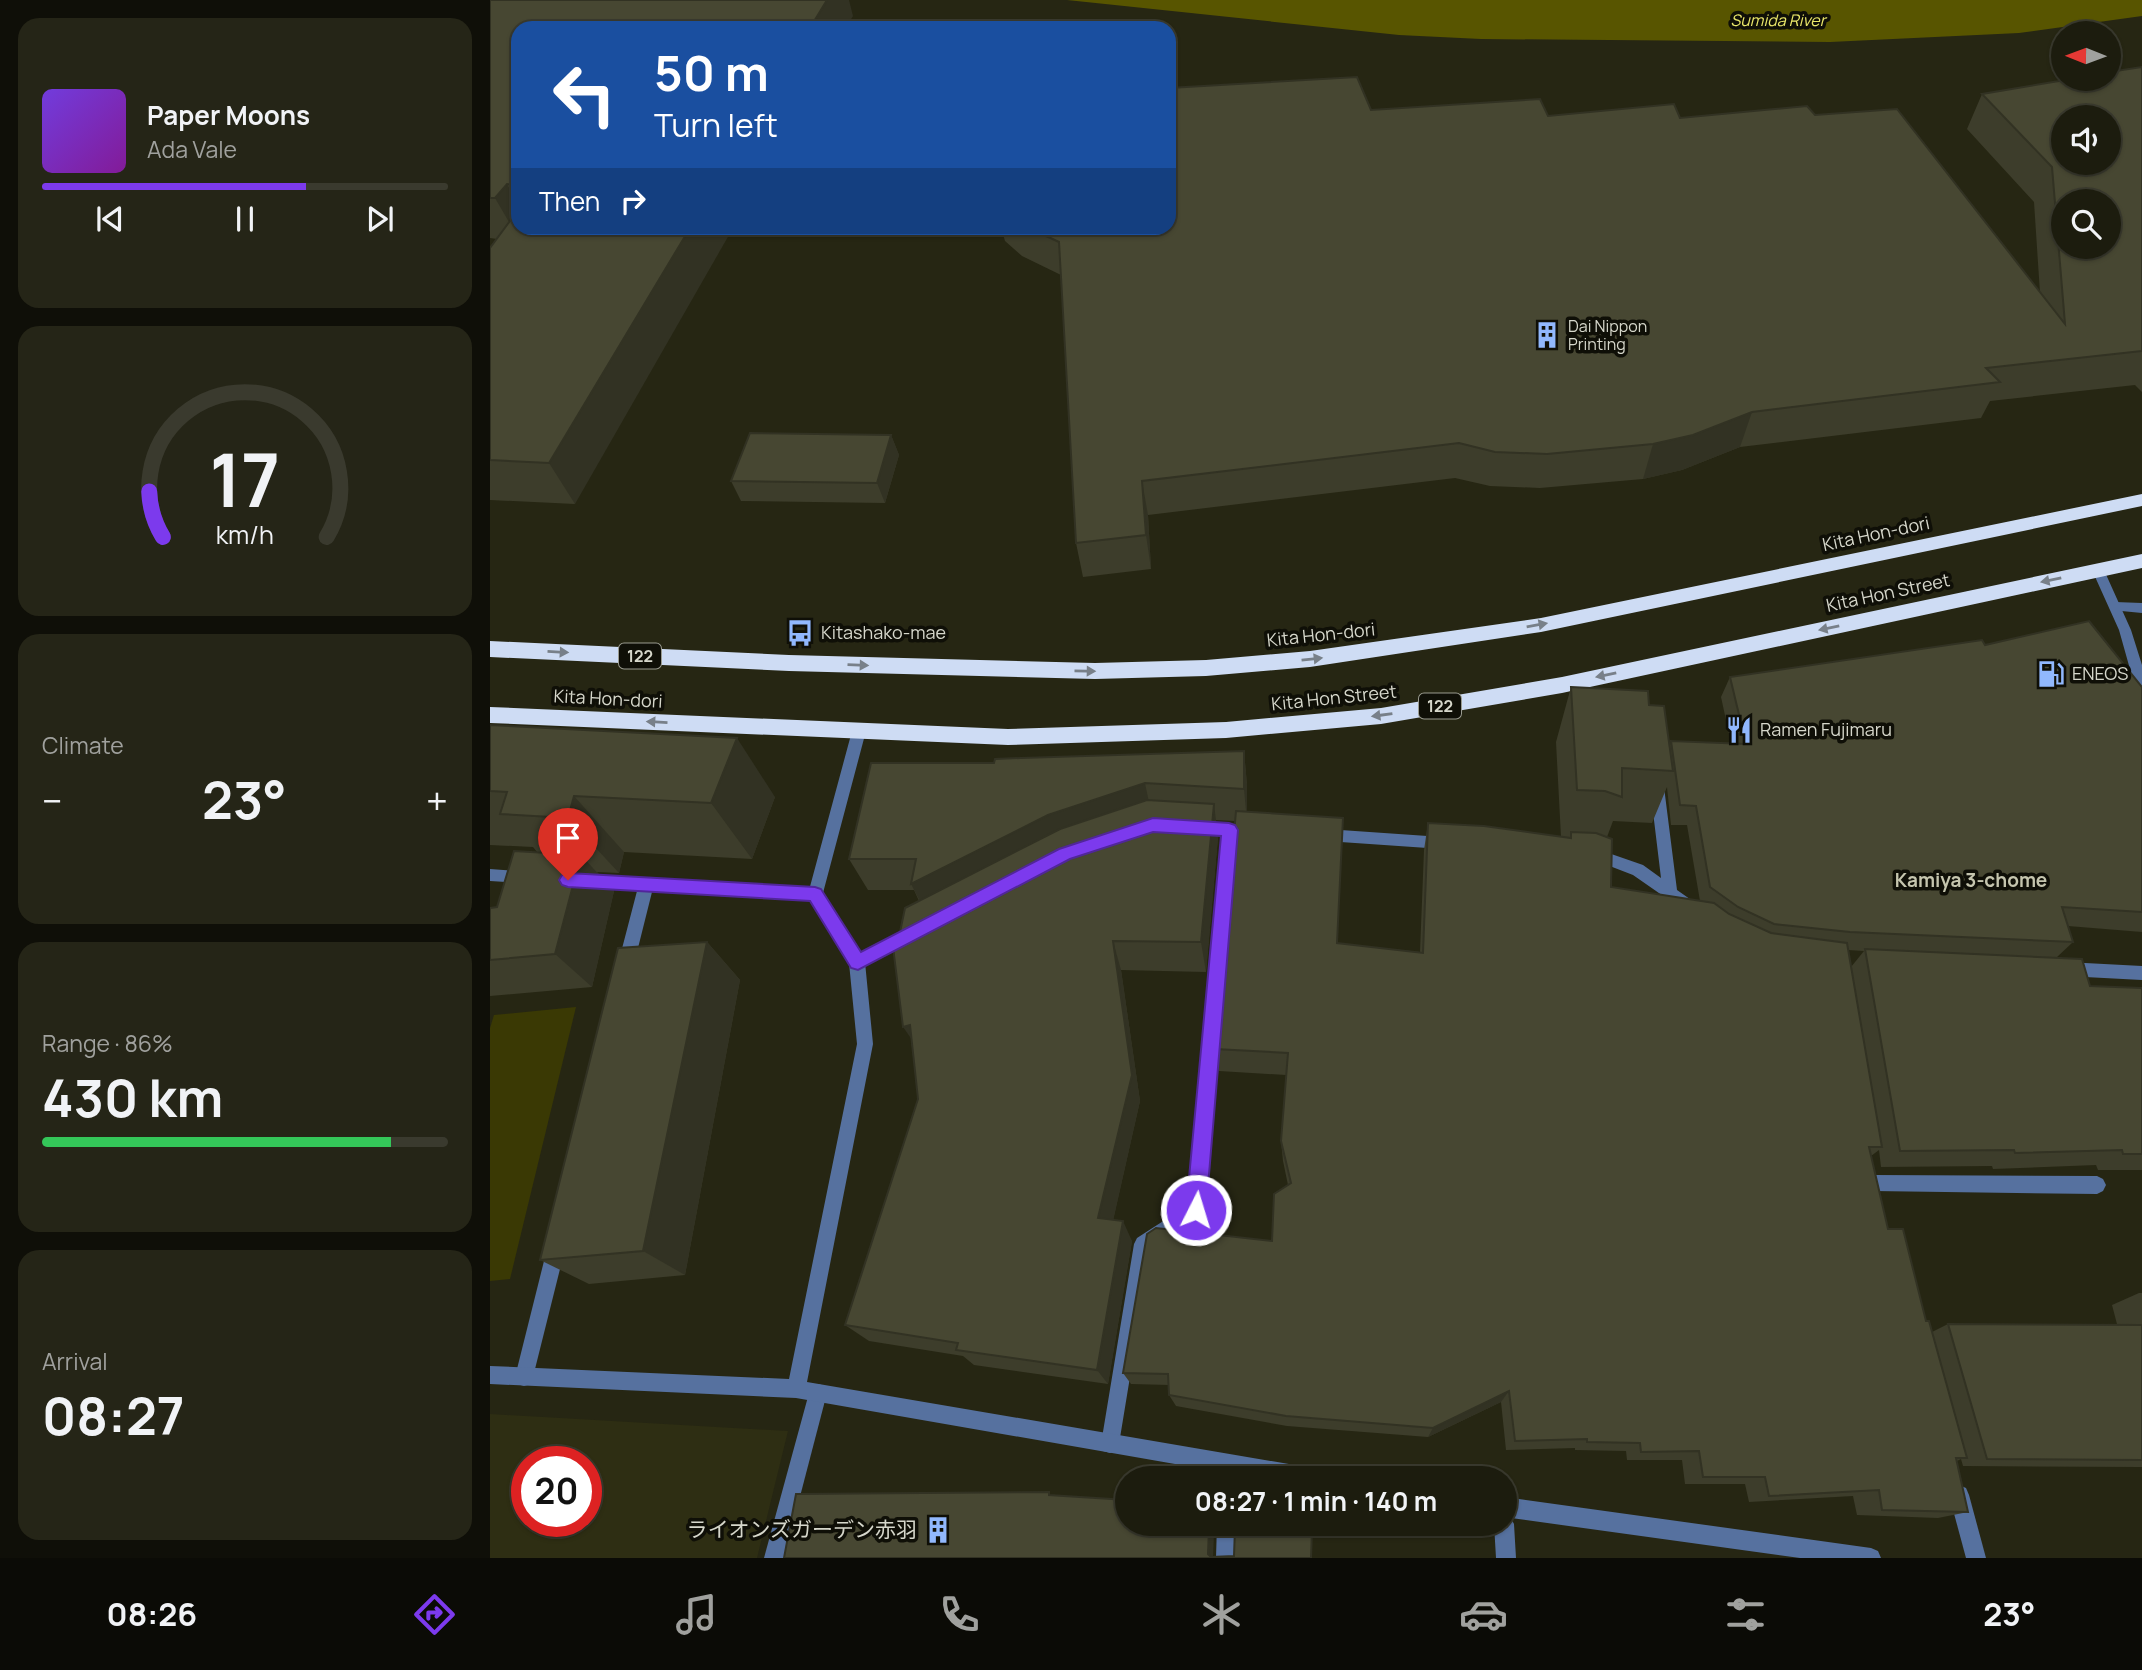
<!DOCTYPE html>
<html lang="en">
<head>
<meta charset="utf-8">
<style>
	body { margin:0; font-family:Manrope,"Noto Sans JP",sans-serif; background:#252517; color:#f1f3f6; height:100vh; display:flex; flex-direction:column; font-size:26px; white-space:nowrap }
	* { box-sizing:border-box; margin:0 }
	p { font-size:23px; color:#a0a19e }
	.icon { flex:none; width:38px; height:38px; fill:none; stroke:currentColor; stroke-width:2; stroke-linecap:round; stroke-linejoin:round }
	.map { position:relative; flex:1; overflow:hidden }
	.side { display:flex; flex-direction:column; gap:18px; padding:18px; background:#0f0f08; width:490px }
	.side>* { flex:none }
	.top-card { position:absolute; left:21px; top:21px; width:665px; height:214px; border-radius:21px; box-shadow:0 2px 5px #0004,0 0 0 2px #3a3a2e; background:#1a4fa0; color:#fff; overflow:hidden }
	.needle { width:46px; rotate:271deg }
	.buttons { position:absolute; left:1561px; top:21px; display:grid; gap:14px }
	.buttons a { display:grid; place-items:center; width:70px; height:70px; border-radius:50%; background:#1c1c0e; box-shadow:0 2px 5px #0004,0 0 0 2px #3a3a2e; font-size:35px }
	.speed { position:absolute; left:21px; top:1446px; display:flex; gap:14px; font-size:35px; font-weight:700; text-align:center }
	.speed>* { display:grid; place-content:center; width:91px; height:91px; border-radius:50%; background:#1c1c0e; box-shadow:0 2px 5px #0004,0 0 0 2px #3a3a2e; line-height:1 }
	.speed .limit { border:10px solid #d22; background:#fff; color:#111 }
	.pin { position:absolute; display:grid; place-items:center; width:60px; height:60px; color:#fff; margin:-72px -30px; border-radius:50% 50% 50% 0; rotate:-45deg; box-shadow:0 0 7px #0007 }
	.pin .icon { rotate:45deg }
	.me { position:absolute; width:77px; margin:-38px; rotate:5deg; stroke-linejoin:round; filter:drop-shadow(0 0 5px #0008) }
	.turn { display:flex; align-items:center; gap:24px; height:147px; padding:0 28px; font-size:32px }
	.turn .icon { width:91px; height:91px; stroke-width:2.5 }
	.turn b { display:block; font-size:49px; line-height:60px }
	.then { display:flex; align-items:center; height:66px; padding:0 28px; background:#0003; gap:14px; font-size:26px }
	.big { font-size:52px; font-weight:700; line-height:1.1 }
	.side .tile { flex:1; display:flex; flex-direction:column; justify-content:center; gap:10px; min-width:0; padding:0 24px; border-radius:21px; background:#252517 }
	.side .dial { align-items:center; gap:0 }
	.dial svg { height:182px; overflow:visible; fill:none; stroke:#3a3a2e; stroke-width:7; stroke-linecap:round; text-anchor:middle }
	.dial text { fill:#f1f3f6; stroke:none }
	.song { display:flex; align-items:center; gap:21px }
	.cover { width:84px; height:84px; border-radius:10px; background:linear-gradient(135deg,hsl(260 70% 55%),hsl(290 70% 35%)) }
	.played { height:7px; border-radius:4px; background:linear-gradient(90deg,#7c3aed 65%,#3a3a2e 65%) }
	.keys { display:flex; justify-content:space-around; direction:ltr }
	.heat { display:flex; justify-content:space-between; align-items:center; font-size:38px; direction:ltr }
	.charge { height:10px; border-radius:5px; background:linear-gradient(90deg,#34c759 86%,#3a3a2e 0) }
	.trip { position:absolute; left:625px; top:1466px; width:402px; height:70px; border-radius:35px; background:#1c1c0e; box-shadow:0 2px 5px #0004,0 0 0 2px #3a3a2e; font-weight:700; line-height:70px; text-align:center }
	.dock { display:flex; height:112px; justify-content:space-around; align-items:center; background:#0b0b06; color:#a0a19e }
	.dock .icon { width:49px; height:49px }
	.dock .on { color:#7c3aed }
	.dock b { font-size:32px; color:#f1f3f6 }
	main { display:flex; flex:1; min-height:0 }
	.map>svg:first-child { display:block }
</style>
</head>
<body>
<main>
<section class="side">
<div class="tile">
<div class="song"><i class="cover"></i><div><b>Paper Moons</b><p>Ada Vale</p></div></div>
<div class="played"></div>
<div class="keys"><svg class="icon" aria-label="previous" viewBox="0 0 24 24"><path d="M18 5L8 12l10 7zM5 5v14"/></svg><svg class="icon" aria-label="pause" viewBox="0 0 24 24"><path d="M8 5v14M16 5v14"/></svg><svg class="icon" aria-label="next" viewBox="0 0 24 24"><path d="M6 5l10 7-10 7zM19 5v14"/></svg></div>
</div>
<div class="tile dial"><svg viewBox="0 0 100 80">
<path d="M14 69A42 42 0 1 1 86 69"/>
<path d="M14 69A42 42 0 0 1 8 49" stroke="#7c3aed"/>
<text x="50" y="56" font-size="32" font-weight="700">17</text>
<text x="50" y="72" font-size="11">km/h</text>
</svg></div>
<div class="tile"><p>Climate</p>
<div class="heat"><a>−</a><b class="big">23°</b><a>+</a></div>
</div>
<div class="tile"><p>Range · 86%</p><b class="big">430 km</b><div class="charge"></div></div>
<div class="tile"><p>Arrival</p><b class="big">08:27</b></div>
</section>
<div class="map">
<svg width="1652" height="1558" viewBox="0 0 1652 1558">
	<rect width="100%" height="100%" fill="#262613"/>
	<!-- built -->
	<path fill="#2e2e13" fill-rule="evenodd" d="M0,1414L298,1431L267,1558H0ZM37,1461H96V1521H37Z"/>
	<!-- green -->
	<path fill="#3a3904" d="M86,1007L20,1279L0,1281V1028L4,1015Z"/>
	<!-- water -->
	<path fill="#585500" d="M577,0H1652V16L1529,33L1340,42L991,39L909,35Z"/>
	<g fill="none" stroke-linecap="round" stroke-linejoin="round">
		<!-- lane -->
		<g fill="#56719f" fill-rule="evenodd">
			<path d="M1625,602L1652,603V613L1621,610L1619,607L1621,604Z"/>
			<path d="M1167,781L1172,783L1174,787L1187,890L1207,904L1209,909L1207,914L1202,916L1143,875L1099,858L1097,854L1099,850L1104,848L1153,865L1171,878L1160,787L1162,783Z"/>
			<path d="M710,822L763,825L768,827L770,831L768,835L746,836L715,1210L712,1216L661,1249L629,1444L627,1451L620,1453L613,1451L611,1444L644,1244L647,1238L698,1205L731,835L705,832L703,828L705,824Z"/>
			<path d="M836,829L952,837L957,839L959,843L957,847L952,849L836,841L831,839L829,835L831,831Z"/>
			<path d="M0,869L38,872L40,877L38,882L33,883L0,881Z"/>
			<path d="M99,876L325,887L330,889L332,894L330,899L325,901L162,892L144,964L141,969L136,971L131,969L128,964L147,891L99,888L94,887L92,882L94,877Z"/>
			<path d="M417,929L422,931L425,936L422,941L372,967L367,969L362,967L359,962L362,957Z"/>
			<path d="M1576,962L1652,966V980L1576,976L1571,974L1568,969L1571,964Z"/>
			<path d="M1383,1175L1607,1176L1613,1179L1616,1185L1613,1191L1607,1194L1383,1191L1377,1189L1375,1183L1377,1177Z"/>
			<path d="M66,1240L72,1243L75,1249L43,1377L41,1384L34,1386L27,1384L25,1377L57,1249L60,1243Z"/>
			<path d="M328,1384L335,1386L337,1393L294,1558H274L319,1393L321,1386Z"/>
			<path d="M1469,1485L1476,1488L1479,1495L1496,1558H1476L1459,1495L1462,1488Z"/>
			<path d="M727,1524H747L746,1558H726Z"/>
		</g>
		<!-- street -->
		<g fill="#56719f" fill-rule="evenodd">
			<path d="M1608,565L1614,570L1641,630L1652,665V692L1645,687L1629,630L1602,570Z"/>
			<path d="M369,725L374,727L376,731L333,893L375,962L383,1044L317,1382L828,1469L835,1472L837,1479H771L306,1398L0,1384V1366L299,1379L367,1044L359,963L318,894L362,731L364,727Z"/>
			<path d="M1015,1497L1381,1548L1388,1551L1391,1558H1310L1021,1518L1024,1524L1026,1558H1006L1004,1524H1015Z"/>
		</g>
		<!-- highway -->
		<g fill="#cedcf4" fill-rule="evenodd">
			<path d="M1652,494V506L1051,632L820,667L716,676L605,679L299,671L0,657V641L299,655L605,663L716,660L820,651L1051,618Z"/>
			<path d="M1652,554V568L1072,693L891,724L736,738L518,745L0,723V707L518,729L736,722L891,708L1072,677Z"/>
		</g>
	</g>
	<!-- wall -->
	<g fill="#3d3d2b" fill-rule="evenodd">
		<path d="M0,0L363,16L28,28V228L85,504L0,500V248L7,239L0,238Z"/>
		<path d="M1652,67V392L1645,385L1500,401L1491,418L1250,447L1192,470L1153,479L1050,488L1000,486L965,478L658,515L661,569L593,577L586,543L571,275L532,256L515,241L511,228H679L881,110L1058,116L1190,118L1325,115L1550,293L1544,202L1477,129L1492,94Z"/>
		<path d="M401,435L409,455L395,503L251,501L241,481Z"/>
		<path d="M1495,645L1652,687V932L1578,926L1583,942L1566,958L1600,986L1652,988V1170H1608L1606,1165L1503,1169L1502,1166L1391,1167L1389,1150L1381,1156L1398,1229L1436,1321L1442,1332L1458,1324H1627L1622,1305L1649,1293H1652V1467L1473,1466L1471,1459L1467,1461L1478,1512L1448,1518L1367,1515L1363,1496L1259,1502L1255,1484H1195L1192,1460H1137L1136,1451L1085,1450V1448L1016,1450L1011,1402L938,1437L797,1426L686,1406L679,1395V1385L641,1384L633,1373L782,1241L798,1185L793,1161L791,1141L796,1075L729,1071L725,1049L745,821L726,820L728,837L716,972L631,970L650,1101L623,1220L642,1241L618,1384L484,1365L473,1356L379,1341L355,1325L428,1099L409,937L429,901L424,890H378L359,859L504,763L754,751L757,785V812L847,943L930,952L934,850L938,823L1071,837L1066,742L1081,687L1159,705L1180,745L1181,741L1241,743L1231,697L1240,677ZM1177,787L1181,825H1197L1210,901L1121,887L1117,837L1123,821L1162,823ZM1358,950L1374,951L1361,967Z"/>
		<path d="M0,725L285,797L262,859L134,852L129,873L107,872L124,891L102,987L0,996V908L7,907L48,853L43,847L0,845Z"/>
		<path d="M217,942L250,980L195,1275L99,1284L50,1260Z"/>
	</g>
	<!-- shaded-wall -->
	<g fill="#323223">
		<path d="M337,0H359L363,16L356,28H320Z"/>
		<path d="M17,184L25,199L22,198L28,210L29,239L5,198Z"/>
		<path d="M200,228H243L85,504L59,463Z"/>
		<path d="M1262,412L1250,447L1192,470L1153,479L1163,444Z"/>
		<path d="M401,435L409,455L395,503L387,483Z"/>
		<path d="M652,481L658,515L661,569L656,535Z"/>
		<path d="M247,738L285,797L262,859L221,803Z"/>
		<path d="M754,751L757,785V822L754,789Z"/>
		<path d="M655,783L662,817L437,915L421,884L558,815Z"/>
		<path d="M84,796L134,852L129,873L78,818Z"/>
		<path d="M724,804L728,837L716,972L711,942Z"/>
		<path d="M91,855L124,891L102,987L65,954Z"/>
		<path d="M623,941L631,970L650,1101L619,1239L608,1218Z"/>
		<path d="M217,942L250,980L195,1275L153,1251Z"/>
		<path d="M420,1025L432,1054L413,1027Z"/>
		<path d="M633,1221L642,1241L618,1384L607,1370Z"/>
		<path d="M1019,1391L1011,1402L938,1437L943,1428Z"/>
		<path d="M719,1528L724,1533L723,1558L718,1554Z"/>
	</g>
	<!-- building -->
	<g fill="#474732" stroke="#323223" stroke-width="2" fill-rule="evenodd">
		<path d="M0,0H337L320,28H28V186L17,184L5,198H0Z"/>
		<path d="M1652,67V351L1496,368L1510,382L1262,412L1203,435L1163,444L1057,454L1005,452L969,443L652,481L656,535L586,543L569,242L539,228H679V88L867,77L881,110L1050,99L1058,116L1184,104L1190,118L1317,106L1325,115L1407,109L1575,324L1562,167L1492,94L1581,79H1619V72ZM1573,117H1619V163H1573ZM1573,201H1619V247H1573Z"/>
		<path d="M28,189V199L22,198Z"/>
		<path d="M28,210V228H200L59,463L0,460V248Z"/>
		<path d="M260,433L401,435L387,483L241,481Z"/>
		<path d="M1599,621L1652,687V912L1572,907L1583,942L1360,932L1284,924L1248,907L1220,887L1206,806L1190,805L1181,741L1256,744L1240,677L1492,640L1495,645Z"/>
		<path d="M1081,687L1158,691L1159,705L1174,706L1183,771L1132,768V797L1115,791L1087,790Z"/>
		<path d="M0,725L247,738L221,803L84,796L78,818L10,814L17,792L0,791Z"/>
		<path d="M754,751V789L655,783L558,815L421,884L426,859H359L381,763H504L505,759L531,758Z"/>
		<path d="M657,800L724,804L711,942L623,941L642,1075L608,1218L633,1221L607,1370L466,1350L468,1343L355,1325L428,1099L420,1025L413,1027L402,939L409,937L415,908L570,829Z"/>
		<path d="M746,811L853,818L847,943L933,953L938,823L994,826L1081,838V832L1106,833L1122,839L1121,887L1224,903L1239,914L1281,933L1357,943L1392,1147H1379L1398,1229H1413L1436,1321H1439L1477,1458H1466L1478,1512L1392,1510L1389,1490L1279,1496L1275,1477H1213L1209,1451L1151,1452L1150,1443L1097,1442V1439L1025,1441L1019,1391L943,1428L796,1416L679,1395L678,1374L633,1373L657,1234L666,1228L782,1241L784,1194L801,1183L791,1141L798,1053L725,1049Z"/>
		<path d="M24,851L91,855L65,954L0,960V908L7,907Z"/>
		<path d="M217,942L153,1251L50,1260L128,948Z"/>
		<path d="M1375,949L1592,959L1600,986L1652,988V1154H1633L1632,1150L1525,1153L1524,1150L1410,1151Z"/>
		<path d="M1458,1324L1652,1325V1460L1497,1459Z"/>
		<path d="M559,1492V1495L637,1500V1524H697V1527L719,1528L718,1554L721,1557L744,1556L745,1528L822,1530L821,1558H294L306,1494Z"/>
	</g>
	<!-- one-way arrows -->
	<defs><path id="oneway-solid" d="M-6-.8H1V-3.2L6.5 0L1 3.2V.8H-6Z" transform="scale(1.75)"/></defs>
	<g fill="#788089">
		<use href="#oneway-solid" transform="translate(1561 580) rotate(168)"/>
		<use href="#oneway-solid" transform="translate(1047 625) rotate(-10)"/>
		<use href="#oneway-solid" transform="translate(1339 628) rotate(168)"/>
		<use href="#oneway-solid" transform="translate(68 652) rotate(3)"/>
		<use href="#oneway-solid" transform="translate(822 659) rotate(-6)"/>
		<use href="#oneway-solid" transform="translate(368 665) rotate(2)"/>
		<use href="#oneway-solid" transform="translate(595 671) rotate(1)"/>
		<use href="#oneway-solid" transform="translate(1116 675) rotate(168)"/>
		<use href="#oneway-solid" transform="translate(892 715) rotate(172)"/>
		<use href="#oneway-solid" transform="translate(167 722) rotate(-177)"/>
	</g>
	<!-- route -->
	<path fill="#7c3aed" stroke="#51269a" stroke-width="2" d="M663,818L739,823L745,825L748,830L716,1210L713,1217L706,1219L699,1217L696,1210L731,836L663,832L580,859L368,970L361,968L320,901L78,887L72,885L69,880L72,875L78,873L325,887L331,889L371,952L569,849Z"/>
	<!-- icons -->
	<defs>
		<symbol id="building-bare" viewBox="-9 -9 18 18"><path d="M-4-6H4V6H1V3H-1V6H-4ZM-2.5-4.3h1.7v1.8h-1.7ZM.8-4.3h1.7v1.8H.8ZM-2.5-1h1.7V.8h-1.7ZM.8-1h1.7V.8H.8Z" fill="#91b8fd" stroke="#0f0f07" stroke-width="2.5" paint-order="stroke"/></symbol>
		<symbol id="bus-bare" viewBox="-9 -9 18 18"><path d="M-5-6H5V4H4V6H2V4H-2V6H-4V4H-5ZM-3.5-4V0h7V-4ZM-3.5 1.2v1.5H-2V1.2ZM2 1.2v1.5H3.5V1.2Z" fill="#91b8fd" stroke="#0f0f07" stroke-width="2.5" paint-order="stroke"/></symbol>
		<symbol id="fuel-bare" viewBox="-9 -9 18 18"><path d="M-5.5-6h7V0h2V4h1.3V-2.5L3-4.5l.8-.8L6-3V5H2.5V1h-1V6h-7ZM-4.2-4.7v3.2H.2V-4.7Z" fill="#91b8fd" stroke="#0f0f07" stroke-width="2.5" paint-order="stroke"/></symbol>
		<symbol id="restaurant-bare" viewBox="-9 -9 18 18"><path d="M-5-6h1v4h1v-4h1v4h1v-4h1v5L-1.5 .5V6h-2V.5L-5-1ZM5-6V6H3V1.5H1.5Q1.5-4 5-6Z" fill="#91b8fd" stroke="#0f0f07" stroke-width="2.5" paint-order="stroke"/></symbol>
	</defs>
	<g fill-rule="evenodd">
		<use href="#building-bare" x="1038" y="316" width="38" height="38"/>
		<use href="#bus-bare" x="291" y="614" width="38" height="38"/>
		<use href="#fuel-bare" x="1542" y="655" width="38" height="38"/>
		<use href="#restaurant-bare" x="1230" y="711" width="38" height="38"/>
		<use href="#building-bare" x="429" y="1511" width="38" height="38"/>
	</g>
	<g text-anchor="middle" stroke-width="7" stroke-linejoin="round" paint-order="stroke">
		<!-- far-water labels -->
		<g font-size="16" font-style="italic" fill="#ebe86a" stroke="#0f0f07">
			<text x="1288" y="26">Sumida River</text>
		</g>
		<!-- far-poi labels -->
		<g font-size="16" fill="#d6d7cb" stroke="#0f0f07" text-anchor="start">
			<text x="1078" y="332">Dai Nippon<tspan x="1078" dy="18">Printing</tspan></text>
		</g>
		<!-- shield labels -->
		<g fill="#0f0f07" stroke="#9a9b90" stroke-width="2">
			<rect x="129" y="643.5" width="42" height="25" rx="5"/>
			<rect x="929" y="693.5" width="42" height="25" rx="5"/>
		</g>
		<g font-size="16" font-weight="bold" fill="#d6d7cb">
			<text x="150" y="662">122</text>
			<text x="950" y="712">122</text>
		</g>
		<!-- street labels -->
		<g font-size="18" fill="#d6d7cb" stroke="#0f0f07">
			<text transform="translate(1386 534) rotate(-12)" y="6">Kita Hon-dori</text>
			<text transform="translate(1398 593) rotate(-12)" y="6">Kita Hon Street</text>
			<text transform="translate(831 635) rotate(-6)" y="6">Kita Hon-dori</text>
			<text transform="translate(844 698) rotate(-6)" y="6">Kita Hon Street</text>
			<text transform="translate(118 699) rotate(3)" y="6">Kita Hon-dori</text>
		</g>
		<!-- poi labels -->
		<g font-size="18" fill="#d6d7cb" stroke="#0f0f07" text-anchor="start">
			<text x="331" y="639">Kitashako-mae</text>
			<text x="1582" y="680">ENEOS</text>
			<text x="1270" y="736">Ramen Fujimaru</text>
		</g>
		<!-- neighbourhood labels -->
		<g font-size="19" font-weight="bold" fill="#c5c5ae" stroke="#0f0f07">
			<text x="1481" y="887">Kamiya 3-chome</text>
		</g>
		<!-- near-poi labels -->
		<g font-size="21" fill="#d6d7cb" stroke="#0f0f07" text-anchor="end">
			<text x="427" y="1537">ライオンズガーデン赤羽</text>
		</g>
	</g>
</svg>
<div class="buttons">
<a><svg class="needle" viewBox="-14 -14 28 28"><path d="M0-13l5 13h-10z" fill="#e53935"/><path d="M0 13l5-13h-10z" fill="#a0a19e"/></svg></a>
<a><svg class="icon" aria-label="sound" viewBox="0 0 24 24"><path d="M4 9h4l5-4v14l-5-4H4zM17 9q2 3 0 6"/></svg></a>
<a><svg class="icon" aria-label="search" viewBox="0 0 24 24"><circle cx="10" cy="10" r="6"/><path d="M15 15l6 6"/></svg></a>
</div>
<div class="speed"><div class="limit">20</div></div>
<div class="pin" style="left:78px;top:880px;background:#d93025"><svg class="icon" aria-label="arrive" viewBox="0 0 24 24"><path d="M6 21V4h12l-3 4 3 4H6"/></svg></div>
<svg class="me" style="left:706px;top:1210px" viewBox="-20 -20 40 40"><circle r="17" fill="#7c3aed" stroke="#fff" stroke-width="3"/><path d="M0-11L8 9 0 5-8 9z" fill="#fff"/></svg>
<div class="trip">08:27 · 1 min · 140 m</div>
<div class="top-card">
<div class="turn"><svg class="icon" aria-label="left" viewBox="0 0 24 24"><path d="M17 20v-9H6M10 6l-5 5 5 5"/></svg><div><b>50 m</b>Turn left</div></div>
<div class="then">Then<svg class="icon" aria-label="right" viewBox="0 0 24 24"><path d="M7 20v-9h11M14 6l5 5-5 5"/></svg></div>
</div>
</div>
</main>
<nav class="dock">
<b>08:26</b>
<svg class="icon on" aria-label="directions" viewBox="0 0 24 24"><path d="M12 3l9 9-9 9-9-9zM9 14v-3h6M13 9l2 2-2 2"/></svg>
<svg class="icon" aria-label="music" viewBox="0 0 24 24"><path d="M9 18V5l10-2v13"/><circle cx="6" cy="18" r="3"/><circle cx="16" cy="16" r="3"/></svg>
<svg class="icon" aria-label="phone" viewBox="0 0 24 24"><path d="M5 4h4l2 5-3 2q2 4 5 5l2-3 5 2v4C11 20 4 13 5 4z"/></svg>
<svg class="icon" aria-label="climate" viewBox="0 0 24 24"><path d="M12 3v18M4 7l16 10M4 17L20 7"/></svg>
<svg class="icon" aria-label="car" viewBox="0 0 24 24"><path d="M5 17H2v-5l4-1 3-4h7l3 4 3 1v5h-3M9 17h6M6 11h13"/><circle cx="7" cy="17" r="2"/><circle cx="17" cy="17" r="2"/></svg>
<svg class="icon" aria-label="filters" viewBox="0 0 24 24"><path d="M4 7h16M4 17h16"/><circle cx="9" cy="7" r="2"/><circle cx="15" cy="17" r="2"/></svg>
<b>23°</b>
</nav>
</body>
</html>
